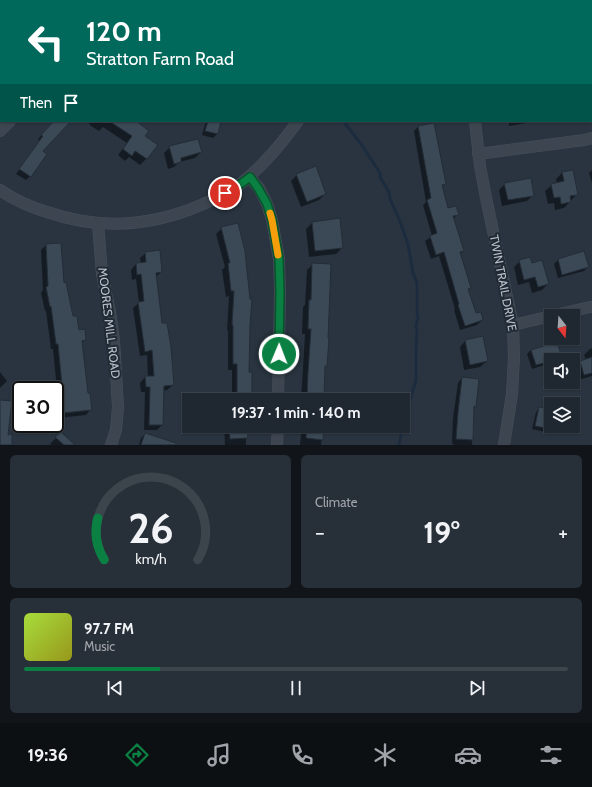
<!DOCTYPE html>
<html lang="en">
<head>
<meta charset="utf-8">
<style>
	body { margin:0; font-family:Cabin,sans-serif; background:#272f38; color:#f1f3f6; height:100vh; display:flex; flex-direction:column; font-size:15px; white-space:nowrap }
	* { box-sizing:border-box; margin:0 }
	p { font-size:13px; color:#a1a5ab }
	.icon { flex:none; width:22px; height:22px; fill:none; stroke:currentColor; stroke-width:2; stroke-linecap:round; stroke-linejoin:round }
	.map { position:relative; height:445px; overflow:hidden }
	.drawer { display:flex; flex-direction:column; gap:10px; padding:10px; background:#11151a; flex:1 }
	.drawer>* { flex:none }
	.banner { position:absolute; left:0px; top:0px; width:592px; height:122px; box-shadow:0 1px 3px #0004,0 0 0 1px #3c444c; background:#00695c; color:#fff; overflow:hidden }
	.needle { width:26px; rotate:163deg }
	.tools { position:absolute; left:544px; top:309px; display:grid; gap:8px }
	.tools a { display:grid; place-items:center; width:36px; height:36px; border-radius:0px; background:#1f2730; box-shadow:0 1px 3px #0004,0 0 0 1px #3c444c; font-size:20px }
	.speed { position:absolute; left:12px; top:381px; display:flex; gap:8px; font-size:20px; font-weight:700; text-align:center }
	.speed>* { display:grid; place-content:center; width:52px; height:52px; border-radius:50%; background:#1f2730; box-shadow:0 1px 3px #0004,0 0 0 1px #3c444c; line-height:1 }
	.speed .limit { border:2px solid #111; border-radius:6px; background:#fff; color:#111 }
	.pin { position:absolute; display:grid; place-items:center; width:34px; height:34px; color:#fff; margin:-17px; border:2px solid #fff; border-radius:50%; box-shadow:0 1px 4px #0007 }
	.me { position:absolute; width:44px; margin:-22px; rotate:1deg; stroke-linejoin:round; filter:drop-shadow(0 0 3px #0008) }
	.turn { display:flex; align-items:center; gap:14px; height:84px; padding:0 20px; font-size:18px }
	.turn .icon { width:52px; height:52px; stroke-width:2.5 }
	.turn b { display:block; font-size:28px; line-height:34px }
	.then { display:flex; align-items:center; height:38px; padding:0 20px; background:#0003; gap:8px; font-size:15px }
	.big { font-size:30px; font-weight:800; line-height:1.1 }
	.drawer .widget { flex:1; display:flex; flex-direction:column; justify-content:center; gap:6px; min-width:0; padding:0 14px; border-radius:6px; background:#272f38 }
	.drawer .dial { align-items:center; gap:0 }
	.dial svg { height:104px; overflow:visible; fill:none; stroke:#3c444c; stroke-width:7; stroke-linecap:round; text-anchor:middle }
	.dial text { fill:#f1f3f6; stroke:none }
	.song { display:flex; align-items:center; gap:12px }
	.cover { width:48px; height:48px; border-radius:6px; background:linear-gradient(135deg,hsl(80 70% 55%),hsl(60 70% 35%)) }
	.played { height:4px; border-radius:2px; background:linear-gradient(90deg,#0b8043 25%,#3c444c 25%) }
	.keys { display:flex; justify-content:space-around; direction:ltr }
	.heat { display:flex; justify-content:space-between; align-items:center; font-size:22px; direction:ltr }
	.drawer .tiles { flex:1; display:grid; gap:10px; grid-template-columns:1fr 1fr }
	.widget:last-child { grid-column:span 2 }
	.trip { position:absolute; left:182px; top:393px; width:228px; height:40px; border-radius:0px; background:#1f2730; box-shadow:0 1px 3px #0004,0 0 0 1px #3c444c; font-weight:800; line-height:40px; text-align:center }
	.tab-bar { display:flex; height:64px; justify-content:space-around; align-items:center; background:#0c1013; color:#a1a5ab }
	.tab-bar .icon { width:28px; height:28px }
	.tab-bar .selected { color:#0b8043 }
	.tab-bar b { font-size:18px; color:#f1f3f6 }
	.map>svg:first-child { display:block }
</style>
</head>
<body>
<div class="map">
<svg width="592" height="445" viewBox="0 0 592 445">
	<rect width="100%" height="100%" fill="#293440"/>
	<!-- shadow -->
	<g fill="#0007">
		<path d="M275,0H290L282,1H275Z"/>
		<path d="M494,0H509V1H493Z"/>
		<path d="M1,9V35L0,34V10Z"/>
		<path d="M592,32V63L591,64V33Z"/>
		<path d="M0,69L1,70V85L0,86Z"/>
		<path d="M592,92V111H591V93Z"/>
		<path d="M55,121H67L42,151L46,154L30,176L26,180L16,174L40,141L38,139Z"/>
		<path d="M87,121H134L144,136L156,146L146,159L140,165L129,157L125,161L118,155L127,143L103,127L99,131L91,126Z"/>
		<path d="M206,121H220L217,134L213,138L202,135Z"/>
		<path d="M509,121H538L509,126Z"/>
		<path d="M418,127L444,184L441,187L448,209L458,214L453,219L463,251L460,254L470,287L467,290L475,314L482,320L477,325L460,330L454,310L455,309L439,256L431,259L425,241L432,236L423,205L426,202L414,131Z"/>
		<path d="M170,147L201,152L195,158L179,162L174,167L168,169L164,153Z"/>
		<path d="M592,170V183L589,173Z"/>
		<path d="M562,173L577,194L564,208L555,210L554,203L548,204L545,191L552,185L557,184L556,179Z"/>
		<path d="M297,175L325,194L319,200L301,207L291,181Z"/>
		<path d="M505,184L533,195L527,201L502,206L499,190Z"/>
		<path d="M312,223L342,248L336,254L309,257L306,229Z"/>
		<path d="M237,224L251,399L250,400H232V370H228V330H227L229,296L226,297L222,270L225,267L216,234L222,228Z"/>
		<path d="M46,245L63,284L73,318L78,331L85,340L81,344L87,394L91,409L86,415L58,418L57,402L58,400L53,349H51L46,311H45L41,293L43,290L41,250Z"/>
		<path d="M584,252L588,267L584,271L558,278L554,264L558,260Z"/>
		<path d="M146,253L161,272L156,277L161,324L173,385L167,390L163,391L162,425L157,430H144L145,392H141L140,383L145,377H148L147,355L140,356L133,308L139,303L136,279L132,280L131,270L136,264H141L140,258Z"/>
		<path d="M520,261L531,264L548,284L542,290L532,293L529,282L518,285L514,267Z"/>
		<path d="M313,264L326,365L324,368L323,400H301L305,334H302L303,307L305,305L307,270Z"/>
		<path d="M466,340L487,361L480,367L464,370L460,347Z"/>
		<path d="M592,348V376L578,380L574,368L580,362L586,360L584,355L590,349Z"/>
		<path d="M531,350L560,357L558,360H551V363L532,369L527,354Z"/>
		<path d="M0,372L7,381L0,388Z"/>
		<path d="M462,378L475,406L473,408L472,445H453L454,444H452L453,418L458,383Z"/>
		<path d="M540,408L551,410V426H554L553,429L549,433L532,429L536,412Z"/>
		<path d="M224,426H246L247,438L246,439V445H225Z"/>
		<path d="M302,426H323L321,445H300Z"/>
		<path d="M61,433L74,445H51L50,444Z"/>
		<path d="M145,434L160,445H139L141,438Z"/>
	</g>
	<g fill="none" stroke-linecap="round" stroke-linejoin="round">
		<!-- stream -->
		<g stroke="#1c2c3e" stroke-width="3">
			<path d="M136,0L138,1"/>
			<path d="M343,121L361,144L380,173V177L389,192L390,199L399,219L408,244L413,273L417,283V314L418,317L416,326L417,329L416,349V380L403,424"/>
			<path d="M399,445L403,426"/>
		</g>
	</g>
	<!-- building -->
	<g fill="#3b4956" stroke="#232d38">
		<path d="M54,121H71L43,151L47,154L31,177L19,169L43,136L41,135Z"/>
		<path d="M109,121H136L149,131L145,136L158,145L147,159L135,151L132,156L123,149L132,136Z"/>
		<path d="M208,121H221L218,134L205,131Z"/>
		<path d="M434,123L446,184L442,185L448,208L456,206L459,215L453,216L464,251L460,252L471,288L468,289L476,313L481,312L483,320L465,326L458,305L459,304L444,252L436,255L430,236L437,233L427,200L431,198L418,126Z"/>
		<path d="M198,139L202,152L181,158V162L174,164L169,146Z"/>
		<path d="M316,166L326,194L307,202L296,174Z"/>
		<path d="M573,170L578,195L570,196L571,202L561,204L560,197L554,198L551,184L564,181L562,172Z"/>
		<path d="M531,178L534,196L508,200L504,183Z"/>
		<path d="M340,218L343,248L315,251L312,222Z"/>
		<path d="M238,223L245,251L250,299H252L250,326L249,372H252V399L237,400V364H233V325H232L234,291H231L228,263H230L221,227Z"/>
		<path d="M61,243L64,283L66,282L73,316H77L79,330L85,329L86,340L82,341L88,393H90L92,410L63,413L62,395H63L58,344H56L51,306L50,307L46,287L48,286L46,244Z"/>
		<path d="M160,250L162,272L156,273L162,323H167L171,347L174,385L164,386L163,425H149L150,387H146L145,376H154L152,350L145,352L138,302L144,301L141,274L137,275L136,263L146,262L145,252Z"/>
		<path d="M584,251L589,267L562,275L558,259Z"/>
		<path d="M530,257L532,263L542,260L549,284L538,287L535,277L524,280L519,260Z"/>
		<path d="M312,263L331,264L328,338H329L327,366H325L324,400H307L308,373L311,329H308L309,300H311Z"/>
		<path d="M483,336L488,361L470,365L465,340Z"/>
		<path d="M557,342L562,358L536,365L531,350Z"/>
		<path d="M592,357V373L584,375L580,361Z"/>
		<path d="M462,377L479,379L476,407L474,406L473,440L456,439L458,413Z"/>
		<path d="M0,400L12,401L8,435L12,434V445H0Z"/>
		<path d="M539,407L551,409V429L535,426Z"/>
		<path d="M229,426H247L248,438L230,439Z"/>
		<path d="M307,426H324L323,440L306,438Z"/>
		<path d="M61,432L75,445H64L55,437Z"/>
		<path d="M145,433L176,443V445H141Z"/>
	</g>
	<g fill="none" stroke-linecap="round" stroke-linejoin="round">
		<defs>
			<g id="street">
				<path d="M38,0L39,1"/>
				<path d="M440,0V1"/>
				<path d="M422,1L424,0"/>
				<path d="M475,121L480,166L486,198L513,325L514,357L512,394L504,445"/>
				<path d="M0,131L10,121"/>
				<path d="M478,154L584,140L592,138"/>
				<path d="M249,177L259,188L267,204L272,220L279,259L280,292L278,400"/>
				<path d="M0,190C14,200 30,207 47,212C99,230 150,227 201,205C213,200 225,195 236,187C261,169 280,146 298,121"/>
				<path d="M98,224L102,274L110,312L114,340L118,407L116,430L111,445"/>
				<path d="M551,316L590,307"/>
				<path d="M513,325L551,316"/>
				<path d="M277,445L278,426"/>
			</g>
		</defs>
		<!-- street casing -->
		<use href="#street" stroke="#464f5a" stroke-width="12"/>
		<!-- street -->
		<use href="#street" stroke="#3d4650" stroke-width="11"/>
	</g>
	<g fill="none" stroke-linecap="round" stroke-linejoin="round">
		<defs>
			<path id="route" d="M225,193L235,188L250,177L258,188L267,204L272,220L279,259L280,292L279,354"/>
		</defs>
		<!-- route casing -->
		<use href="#route" stroke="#07532c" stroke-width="10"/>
		<!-- route -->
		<use href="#route" stroke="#0b8043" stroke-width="7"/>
		<!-- slow -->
		<path stroke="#f59e0b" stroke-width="7" d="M270,213L272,220L278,255"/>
	</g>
	<g text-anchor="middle" stroke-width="4" stroke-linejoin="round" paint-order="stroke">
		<!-- street labels -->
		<g font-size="12" fill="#b9c1ca" stroke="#212b36">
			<text transform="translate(503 283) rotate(79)" y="4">TWIN TRAIL DRIVE</text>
			<text transform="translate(109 323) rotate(83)" y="4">MOORES MILL ROAD</text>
		</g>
	</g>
</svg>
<div class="tools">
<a><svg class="needle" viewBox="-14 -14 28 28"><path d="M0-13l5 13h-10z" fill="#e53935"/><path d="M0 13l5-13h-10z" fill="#a1a5ab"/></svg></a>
<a><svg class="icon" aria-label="sound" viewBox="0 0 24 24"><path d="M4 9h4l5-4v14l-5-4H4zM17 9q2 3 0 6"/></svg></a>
<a><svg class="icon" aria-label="layers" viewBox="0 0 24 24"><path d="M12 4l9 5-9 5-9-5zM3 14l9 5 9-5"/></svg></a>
</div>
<div class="speed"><div class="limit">30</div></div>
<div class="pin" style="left:225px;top:193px;background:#d93025"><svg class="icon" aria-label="arrive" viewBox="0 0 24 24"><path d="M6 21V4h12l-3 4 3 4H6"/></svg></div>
<svg class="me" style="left:279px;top:354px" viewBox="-20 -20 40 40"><circle r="17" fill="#0b8043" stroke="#fff" stroke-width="3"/><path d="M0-11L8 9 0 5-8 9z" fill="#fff"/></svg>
<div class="trip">19:37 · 1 min · 140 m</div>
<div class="banner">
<div class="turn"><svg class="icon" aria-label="left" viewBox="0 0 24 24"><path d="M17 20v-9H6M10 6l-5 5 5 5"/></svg><div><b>120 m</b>Stratton Farm Road</div></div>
<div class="then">Then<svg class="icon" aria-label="arrive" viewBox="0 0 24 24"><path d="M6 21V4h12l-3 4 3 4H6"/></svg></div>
</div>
</div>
<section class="drawer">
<div class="tiles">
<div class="widget dial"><svg viewBox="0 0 100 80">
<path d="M14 69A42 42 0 1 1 86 69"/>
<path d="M14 69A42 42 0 0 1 9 37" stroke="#0b8043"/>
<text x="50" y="56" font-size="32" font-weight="700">26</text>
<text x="50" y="72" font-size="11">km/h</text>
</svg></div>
<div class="widget"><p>Climate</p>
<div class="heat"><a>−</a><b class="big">19°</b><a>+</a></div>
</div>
<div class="widget">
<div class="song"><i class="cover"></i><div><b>97.7 FM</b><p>Music</p></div></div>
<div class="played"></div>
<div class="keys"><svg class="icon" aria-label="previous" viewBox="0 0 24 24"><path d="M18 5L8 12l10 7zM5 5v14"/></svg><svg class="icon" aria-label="pause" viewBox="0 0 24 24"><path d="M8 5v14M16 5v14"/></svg><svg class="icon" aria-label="next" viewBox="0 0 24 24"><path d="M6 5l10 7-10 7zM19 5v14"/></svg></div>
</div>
</div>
</section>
<nav class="tab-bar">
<b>19:36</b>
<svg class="icon selected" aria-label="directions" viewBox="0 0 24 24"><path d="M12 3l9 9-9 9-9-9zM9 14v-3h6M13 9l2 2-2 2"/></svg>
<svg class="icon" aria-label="music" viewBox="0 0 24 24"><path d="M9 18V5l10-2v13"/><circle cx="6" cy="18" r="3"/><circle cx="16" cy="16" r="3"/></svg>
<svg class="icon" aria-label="phone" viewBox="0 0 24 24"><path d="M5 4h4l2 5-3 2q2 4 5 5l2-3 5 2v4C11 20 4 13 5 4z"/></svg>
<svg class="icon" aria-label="climate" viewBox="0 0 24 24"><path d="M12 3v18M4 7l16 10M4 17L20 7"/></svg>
<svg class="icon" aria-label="car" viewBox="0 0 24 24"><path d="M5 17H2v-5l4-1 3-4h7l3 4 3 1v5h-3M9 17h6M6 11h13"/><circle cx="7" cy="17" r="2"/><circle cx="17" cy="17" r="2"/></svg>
<svg class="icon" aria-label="filters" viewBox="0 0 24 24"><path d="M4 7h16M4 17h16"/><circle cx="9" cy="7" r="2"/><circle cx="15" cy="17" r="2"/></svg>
</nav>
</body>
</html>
